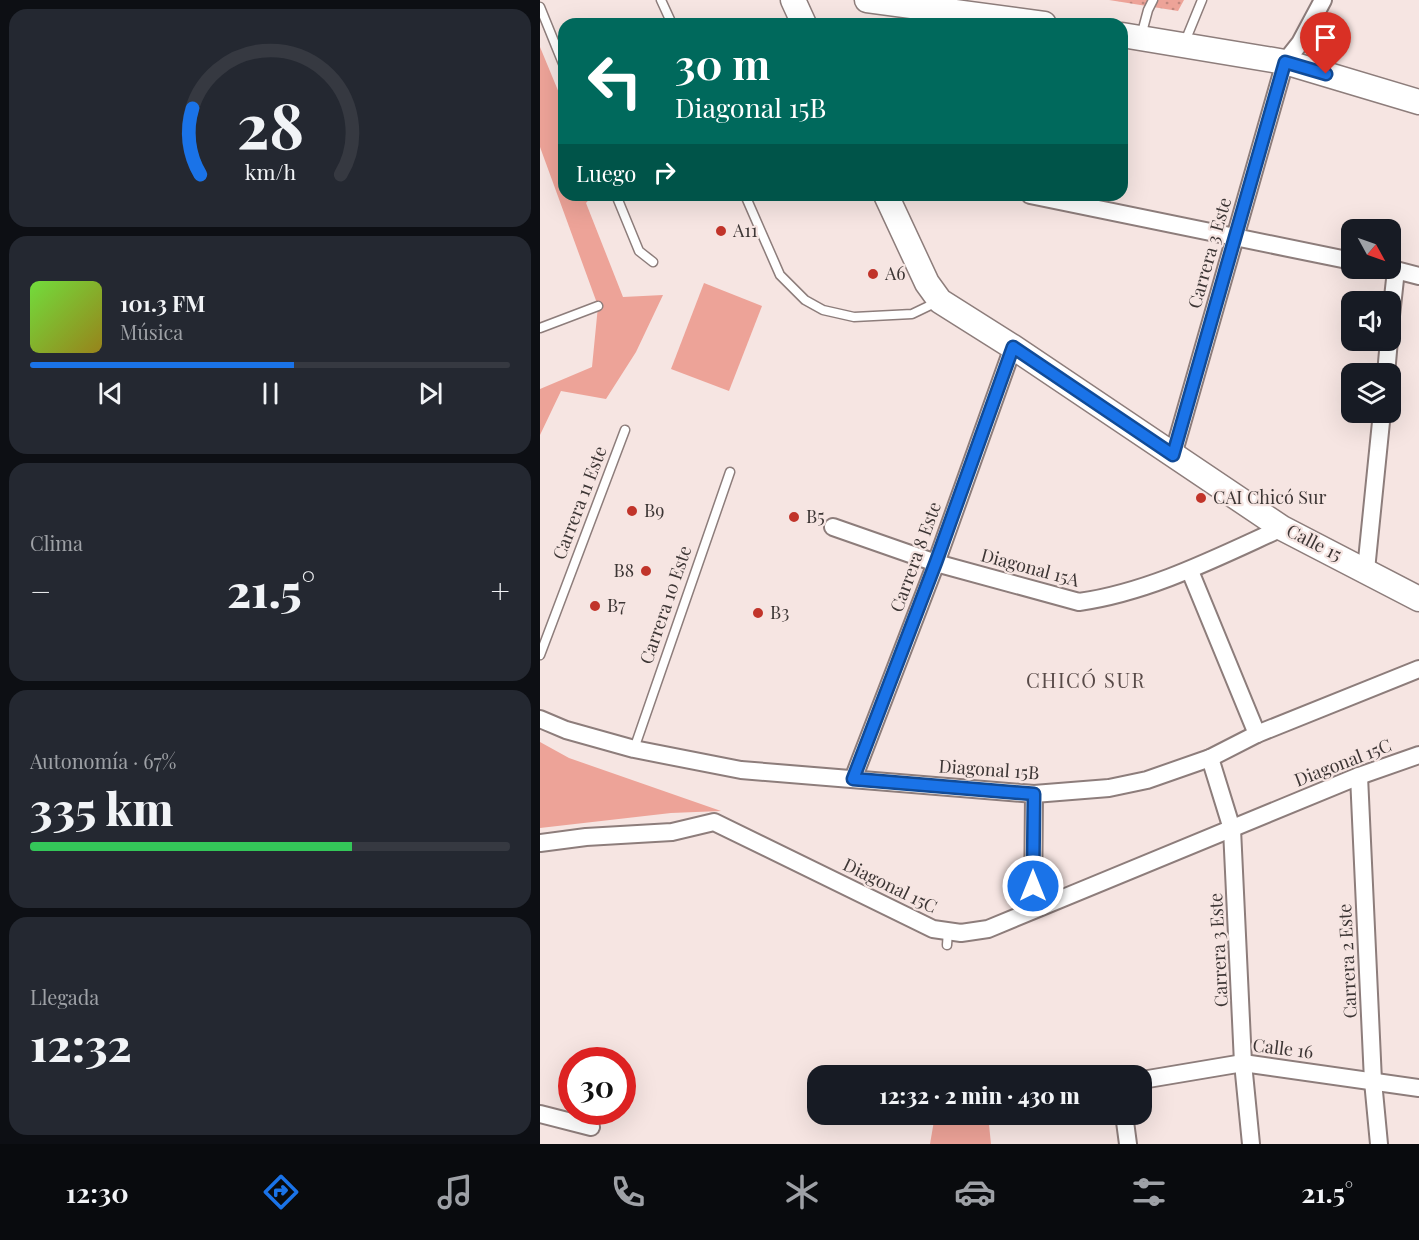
<!DOCTYPE html>
<html lang="es">
<head>
<meta charset="utf-8">
<style>
	body { margin:0; font-family:"Playfair Display",serif; background:#242831; color:#f1f3f6; height:100vh; display:flex; flex-direction:column; font-size:22px; white-space:nowrap }
	* { box-sizing:border-box; margin:0 }
	p { font-size:20px; color:#9ea1a6 }
	.icon { flex:none; width:33px; height:33px; fill:none; stroke:currentColor; stroke-width:2; stroke-linecap:round; stroke-linejoin:round }
	.map { position:relative; flex:1; overflow:hidden }
	.drawer { display:flex; flex-direction:column; gap:9px; padding:9px; background:#0d0f14; width:540px }
	.drawer>* { flex:none }
	.guide { position:absolute; left:18px; top:18px; width:570px; height:183px; border-radius:18px; box-shadow:0 6px 24px #0002; background:#00695c; color:#fff; overflow:hidden }
	.needle { width:39px; rotate:130deg }
	.buttons { position:absolute; left:801px; top:219px; display:grid; gap:12px }
	.buttons a { display:grid; place-items:center; width:60px; height:60px; border-radius:12px; background:#171b24; box-shadow:0 6px 24px #0002; font-size:30px }
	.speed { position:absolute; left:18px; top:1047px; display:flex; gap:12px; font-size:30px; font-weight:700; text-align:center }
	.speed>* { display:grid; place-content:center; width:78px; height:78px; border-radius:50%; background:#171b24; box-shadow:0 6px 24px #0002; line-height:1 }
	.speed .limit { border:9px solid #d22; background:#fff; color:#111 }
	.pin { position:absolute; display:grid; place-items:center; width:51px; height:51px; color:#fff; margin:-62px -26px; border-radius:50% 50% 50% 0; rotate:-45deg; box-shadow:0 0 6px #0007 }
	.pin .icon { rotate:45deg }
	.me { position:absolute; width:66px; margin:-33px; rotate:0deg; stroke-linejoin:round; filter:drop-shadow(0 0 4px #0008) }
	.turn { display:flex; align-items:center; gap:21px; height:126px; padding:0 18px; font-size:27px }
	.turn .icon { width:78px; height:78px; stroke-width:2.5 }
	.turn b { display:block; font-size:42px; line-height:51px }
	.then { display:flex; align-items:center; height:57px; padding:0 18px; background:#0003; gap:12px; font-size:22px }
	.big { font-size:45px; font-weight:800; line-height:1.1 }
	.drawer .widget { flex:1; display:flex; flex-direction:column; justify-content:center; gap:9px; min-width:0; padding:0 21px; border-radius:18px; background:#242831 }
	.drawer .dial { align-items:center; gap:0 }
	.dial svg { height:156px; overflow:visible; fill:none; stroke:#363941; stroke-width:7; stroke-linecap:round; text-anchor:middle }
	.dial text { fill:#f1f3f6; stroke:none }
	.song { display:flex; align-items:center; gap:18px }
	.cover { width:72px; height:72px; border-radius:9px; background:linear-gradient(135deg,hsl(100 70% 55%),hsl(50 70% 35%)) }
	.played { height:6px; border-radius:3px; background:linear-gradient(90deg,#1a73e8 55%,#363941 55%) }
	.keys { display:flex; justify-content:space-around; direction:ltr }
	.heat { display:flex; justify-content:space-between; align-items:center; font-size:33px; direction:ltr }
	.charge { height:9px; border-radius:4px; background:linear-gradient(90deg,#34c759 67%,#363941 0) }
	.trip { position:absolute; left:267px; top:1065px; width:345px; height:60px; border-radius:18px; background:#171b24; box-shadow:0 6px 24px #0002; font-weight:800; line-height:60px; text-align:center }
	.dock { display:flex; height:96px; justify-content:space-around; align-items:center; background:#090b0e; color:#9ea1a6 }
	.dock .icon { width:42px; height:42px }
	.dock .current { color:#1a73e8 }
	.dock b { font-size:27px; color:#f1f3f6 }
	main { display:flex; flex:1; min-height:0 }
	.map>svg:first-child { display:block }
</style>
</head>
<body>
<main>
<section class="drawer">
<div class="widget dial"><svg viewBox="0 0 100 80">
<path d="M14 69A42 42 0 1 1 86 69"/>
<path d="M14 69A42 42 0 0 1 10 35" stroke="#1a73e8"/>
<text x="50" y="56" font-size="32" font-weight="700">28</text>
<text x="50" y="72" font-size="11">km/h</text>
</svg></div>
<div class="widget">
<div class="song"><i class="cover"></i><div><b>101.3 FM</b><p>Música</p></div></div>
<div class="played"></div>
<div class="keys"><svg class="icon" aria-label="previous" viewBox="0 0 24 24"><path d="M18 5L8 12l10 7zM5 5v14"/></svg><svg class="icon" aria-label="pause" viewBox="0 0 24 24"><path d="M8 5v14M16 5v14"/></svg><svg class="icon" aria-label="next" viewBox="0 0 24 24"><path d="M6 5l10 7-10 7zM19 5v14"/></svg></div>
</div>
<div class="widget"><p>Clima</p>
<div class="heat"><a>−</a><b class="big">21.5°</b><a>+</a></div>
</div>
<div class="widget"><p>Autonomía · 67%</p><b class="big">335 km</b><div class="charge"></div></div>
<div class="widget"><p>Llegada</p><b class="big">12:32</b></div>
</section>
<div class="map">
<svg width="879" height="1144" viewBox="0 0 879 1144">
	<defs>
		<pattern id="park-dots" width="8" height="8" patternUnits="userSpaceOnUse" patternTransform="scale(1.5)"><rect width="8" height="8" fill="#eda398"/><path d="M2 2h.1M6 6h.1" fill="none" stroke="#c1867d" stroke-width="1.8" stroke-linecap="round"/></pattern>
	</defs>
	<rect width="100%" height="100%" fill="#f6e5e2"/>
	<!-- grass -->
	<g fill="#eda398">
		<path d="M0,47L24,105V195H53L46,203L83,297L123,295L96,352L66,399L21,391L0,435V389L52,367L58,306L0,147Z"/>
		<path d="M164,283L222,306L189,391L131,369Z"/>
		<path d="M0,742L29,758L181,811L131,813L0,828Z"/>
		<path d="M401,1066L443,1074L444,1075H400Z"/>
		<path d="M395,1115H448L451,1144H390Z"/>
	</g>
	<!-- park -->
	<path fill="url(#park-dots)" d="M569,0H644L638,11Z"/>
	<g fill="none" stroke-linecap="round" stroke-linejoin="round">
		<defs>
			<g id="lane">
				<path d="M121,0L132,24"/>
				<path d="M0,7L24,66"/>
				<path d="M601,36L608,10L613,0"/>
				<path d="M644,44L662,0"/>
				<path d="M76,195L99,251L113,262"/>
				<path d="M205,195L240,275L265,300L283,310L314,317L372,314L397,302"/>
				<path d="M0,328L58,306"/>
				<path d="M0,655L85,430"/>
				<path d="M94,749L190,472"/>
				<path d="M407,945L408,931"/>
			</g>
			<g id="street">
				<path d="M490,195L812,261"/>
				<path d="M848,268L879,276"/>
				<path d="M850,325L856,270"/>
				<path d="M846,374L849,340"/>
				<path d="M633,455L745,62L760,43L783,0"/>
				<path d="M293,527L396,563L539,602C610,592 678,557 742,528"/>
				<path d="M826,570L842,412"/>
				<path d="M650,571L717,734"/>
				<path d="M0,719L26,730L94,749L201,770L494,794L569,788L607,780L670,758L717,734L879,669"/>
				<path d="M670,758L692,829L703,1063L711,1144"/>
				<path d="M819,776L833,1081L839,1144"/>
				<path d="M313,779L396,563L473,347"/>
				<path d="M0,843L46,837L132,832L174,822L393,929L421,933L448,929L819,776L879,755"/>
				<path d="M493,909L494,794"/>
				<path d="M602,1080L703,1063L879,1088"/>
				<path d="M0,1114L51,1127"/>
				<path d="M584,1114L588,1144"/>
			</g>
			<g id="secondary">
				<path d="M253,0L264,24"/>
				<path d="M327,0L504,24"/>
				<path d="M582,35L745,62L879,102"/>
				<path d="M346,195L387,283L400,301L473,347L742,528L879,599"/>
			</g>
		</defs>
		<!-- lane casing -->
		<use href="#lane" stroke="#8d7d7b" stroke-width="11"/>
		<!-- street casing -->
		<use href="#street" stroke="#8d7d7b" stroke-width="20"/>
		<!-- secondary casing -->
		<use href="#secondary" stroke="#8d7d7b" stroke-width="27"/>
		<!-- lane -->
		<use href="#lane" stroke="#fff" stroke-width="8"/>
		<!-- street -->
		<use href="#street" stroke="#fff" stroke-width="16"/>
		<!-- secondary -->
		<use href="#secondary" stroke="#fff" stroke-width="24"/>
	</g>
	<g fill="none" stroke-linecap="round" stroke-linejoin="round">
		<defs>
			<path id="route" d="M493,886L494,794L313,779L396,562L473,347L633,455L745,62L786,74"/>
		</defs>
		<!-- route casing -->
		<use href="#route" stroke="#114b97" stroke-width="15"/>
		<!-- route -->
		<use href="#route" stroke="#1a73e8" stroke-width="10"/>
	</g>
	<!-- markers -->
	<g fill="#c1342a" stroke="#f6e5e2" stroke-width="2">
		<circle cx="181" cy="231" r="6"/>
		<circle cx="333" cy="274" r="6"/>
		<circle cx="661" cy="498" r="6"/>
		<circle cx="92" cy="511" r="6"/>
		<circle cx="254" cy="517" r="6"/>
		<circle cx="106" cy="571" r="6"/>
		<circle cx="55" cy="606" r="6"/>
		<circle cx="218" cy="613" r="6"/>
	</g>
	<g text-anchor="middle" stroke-width="4.5" stroke-linejoin="round" paint-order="stroke">
		<!-- poi labels -->
		<g font-size="18" fill="#3d3635" stroke="#f6e5e2" text-anchor="start">
			<text x="193" y="237">A11</text>
			<text x="345" y="280">A6</text>
			<text x="673" y="504">CAI Chicó Sur</text>
			<text x="104" y="517">B9</text>
			<text x="266" y="523">B5</text>
			<text x="94" y="577" text-anchor="end">B8</text>
			<text x="67" y="612">B7</text>
			<text x="230" y="619">B3</text>
		</g>
		<!-- street labels -->
		<g font-size="18" fill="#3d3635" stroke="#f6e5e2">
			<text transform="translate(670 253) rotate(-74)" y="6">Carrera 3 Este</text>
			<text transform="translate(40 503) rotate(-69)" y="6">Carrera 11 Este</text>
			<text transform="translate(774 543) rotate(27)" y="6">Calle 15</text>
			<text transform="translate(376 557) rotate(-70)" y="6">Carrera 8 Este</text>
			<text transform="translate(490 568) rotate(15)" y="6">Diagonal 15A</text>
			<text transform="translate(126 605) rotate(-71)" y="6">Carrera 10 Este</text>
			<text transform="translate(803 763) rotate(-21)" y="6">Diagonal 15C</text>
			<text transform="translate(449 770) rotate(4)" y="6">Diagonal 15B</text>
			<text transform="translate(350 886) rotate(26)" y="6">Diagonal 15C</text>
			<text transform="translate(679 950) rotate(-93)" y="6">Carrera 3 Este</text>
			<text transform="translate(808 961) rotate(-93)" y="6">Carrera 2 Este</text>
			<text transform="translate(743 1049) rotate(7)" y="6">Calle 16</text>
		</g>
		<!-- neighbourhood labels -->
		<g font-size="20" letter-spacing="1.5" fill="#584a48" stroke="#f6e5e2">
			<text x="546" y="688">CHICÓ SUR</text>
		</g>
	</g>
</svg>
<div class="buttons">
<a><svg class="needle" viewBox="-14 -14 28 28"><path d="M0-13l5 13h-10z" fill="#e53935"/><path d="M0 13l5-13h-10z" fill="#9ea1a6"/></svg></a>
<a><svg class="icon" aria-label="sound" viewBox="0 0 24 24"><path d="M4 9h4l5-4v14l-5-4H4zM17 9q2 3 0 6"/></svg></a>
<a><svg class="icon" aria-label="layers" viewBox="0 0 24 24"><path d="M12 4l9 5-9 5-9-5zM3 14l9 5 9-5"/></svg></a>
</div>
<div class="speed"><div class="limit">30</div></div>
<div class="pin" style="left:786px;top:74px;background:#d93025"><svg class="icon" aria-label="arrive" viewBox="0 0 24 24"><path d="M6 21V4h12l-3 4 3 4H6"/></svg></div>
<svg class="me" style="left:493px;top:886px" viewBox="-20 -20 40 40"><circle r="17" fill="#1a73e8" stroke="#fff" stroke-width="3"/><path d="M0-11L8 9 0 5-8 9z" fill="#fff"/></svg>
<div class="trip">12:32 · 2 min · 430 m</div>
<div class="guide">
<div class="turn"><svg class="icon" aria-label="left" viewBox="0 0 24 24"><path d="M17 20v-9H6M10 6l-5 5 5 5"/></svg><div><b>30 m</b>Diagonal 15B</div></div>
<div class="then">Luego<svg class="icon" aria-label="right" viewBox="0 0 24 24"><path d="M7 20v-9h11M14 6l5 5-5 5"/></svg></div>
</div>
</div>
</main>
<nav class="dock">
<b>12:30</b>
<svg class="icon current" aria-label="directions" viewBox="0 0 24 24"><path d="M12 3l9 9-9 9-9-9zM9 14v-3h6M13 9l2 2-2 2"/></svg>
<svg class="icon" aria-label="music" viewBox="0 0 24 24"><path d="M9 18V5l10-2v13"/><circle cx="6" cy="18" r="3"/><circle cx="16" cy="16" r="3"/></svg>
<svg class="icon" aria-label="phone" viewBox="0 0 24 24"><path d="M5 4h4l2 5-3 2q2 4 5 5l2-3 5 2v4C11 20 4 13 5 4z"/></svg>
<svg class="icon" aria-label="climate" viewBox="0 0 24 24"><path d="M12 3v18M4 7l16 10M4 17L20 7"/></svg>
<svg class="icon" aria-label="car" viewBox="0 0 24 24"><path d="M5 17H2v-5l4-1 3-4h7l3 4 3 1v5h-3M9 17h6M6 11h13"/><circle cx="7" cy="17" r="2"/><circle cx="17" cy="17" r="2"/></svg>
<svg class="icon" aria-label="filters" viewBox="0 0 24 24"><path d="M4 7h16M4 17h16"/><circle cx="9" cy="7" r="2"/><circle cx="15" cy="17" r="2"/></svg>
<b>21.5°</b>
</nav>
</body>
</html>
